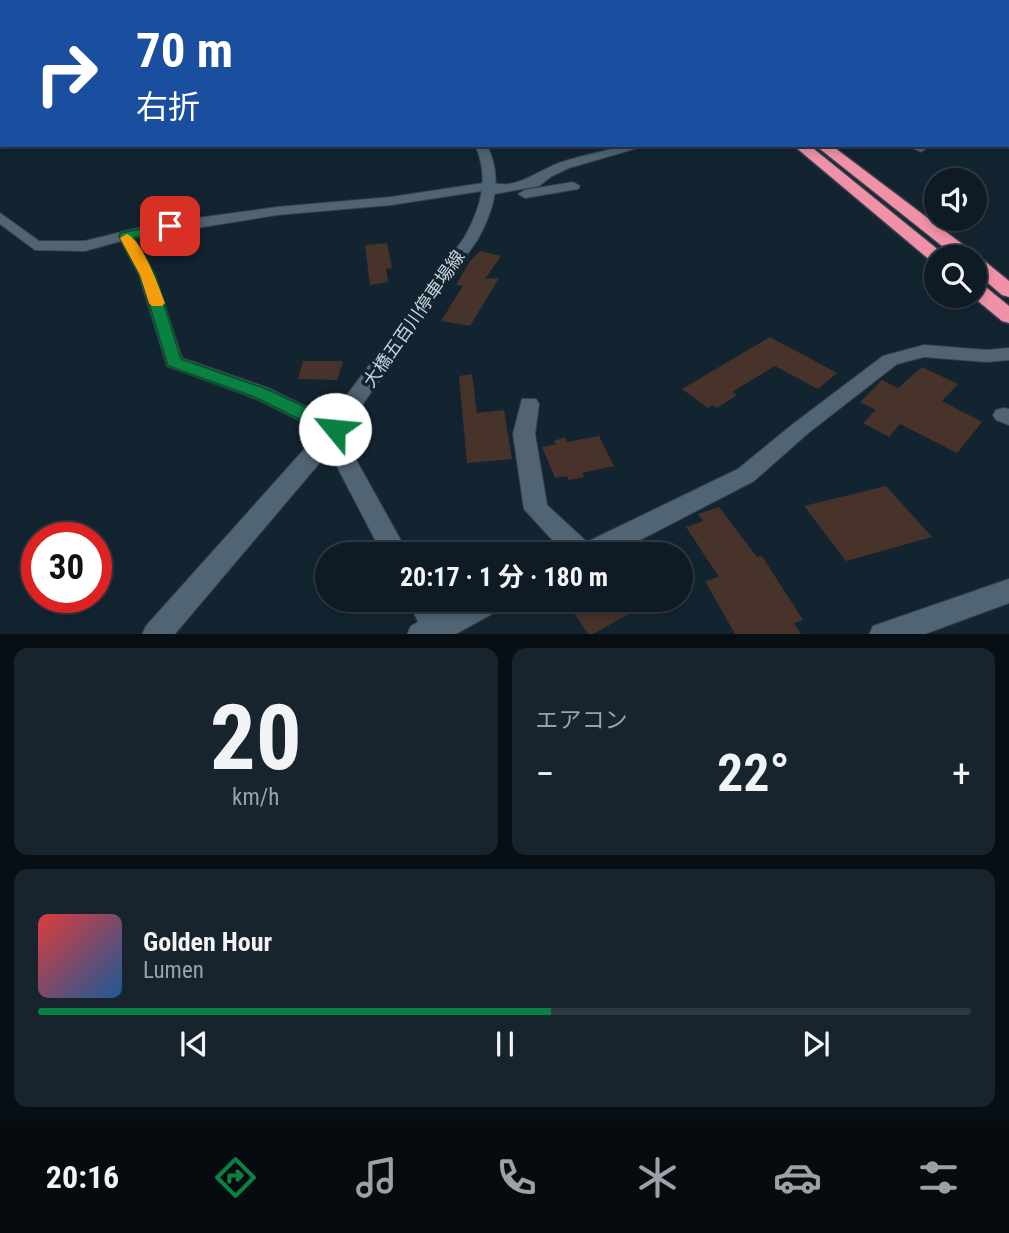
<!DOCTYPE html>
<html lang="ja">
<head>
<meta charset="utf-8">
<style>
	body { margin:0; font-family:"Roboto Condensed","Noto Sans JP",sans-serif; background:#17242d; color:#f1f3f6; height:100vh; display:flex; flex-direction:column; font-size:26px; white-space:nowrap }
	* { box-sizing:border-box; margin:0 }
	p { font-size:23px; color:#9ba1a7 }
	.icon { flex:none; width:38px; height:38px; fill:none; stroke:currentColor; stroke-width:2; stroke-linecap:round; stroke-linejoin:round }
	.map { position:relative; height:634px; overflow:hidden }
	.details { display:flex; flex-direction:column; gap:14px; padding:14px; background:#080f14; flex:1 }
	.details>* { flex:none }
	.top-card { position:absolute; left:0px; top:0px; width:1010px; height:147px; box-shadow:0 4px 10px #0003,0 0 0 2px #2e3942; background:#1a4fa0; color:#fff; overflow:hidden }
	.fabs { position:absolute; left:924px; top:168px; display:grid; gap:14px }
	.fabs a { display:grid; place-items:center; width:63px; height:63px; border-radius:50%; background:#0e1b25; box-shadow:0 4px 10px #0003,0 0 0 2px #2e3942; font-size:35px }
	.speed { position:absolute; left:21px; top:522px; display:flex; gap:14px; font-size:35px; font-weight:700; text-align:center }
	.speed>* { display:grid; place-content:center; width:91px; height:91px; border-radius:50%; background:#0e1b25; box-shadow:0 4px 10px #0003,0 0 0 2px #2e3942; line-height:1 }
	.speed .limit { border:10px solid #d22; background:#fff; color:#111 }
	.pin { position:absolute; display:grid; place-items:center; width:60px; height:60px; color:#fff; margin:-30px; border-radius:14px; box-shadow:0 4px 10px #0006 }
	.me { position:absolute; width:77px; margin:-38px; rotate:298deg; stroke-linejoin:round; filter:drop-shadow(0 0 5px #0008) }
	.turn { display:flex; align-items:center; gap:24px; height:147px; padding:0 21px; font-size:32px }
	.turn .icon { width:91px; height:91px; stroke-width:2.5 }
	.turn b { display:block; font-size:49px; line-height:60px }
	.big { font-size:52px; font-weight:700; line-height:1.1 }
	.details .widget { flex:1; display:flex; flex-direction:column; justify-content:center; gap:10px; min-width:0; padding:0 24px; border-radius:14px; background:#17242d }
	.details .dial { align-items:center; gap:0 }
	.dial b { font-size:91px; line-height:1 }
	.song { display:flex; align-items:center; gap:21px }
	.cover { width:84px; height:84px; border-radius:10px; background:linear-gradient(135deg,hsl(0 70% 55%),hsl(210 70% 35%)) }
	.played { height:7px; border-radius:4px; background:linear-gradient(90deg,#0b8043 55%,#2e3942 55%) }
	.keys { display:flex; justify-content:space-around; direction:ltr }
	.heat { display:flex; justify-content:space-between; align-items:center; font-size:38px; direction:ltr }
	.details .tiles { flex:1; display:grid; gap:14px; grid-template-columns:1fr 1fr }
	.widget:last-child { grid-column:span 2 }
	.trip { position:absolute; left:315px; top:542px; width:378px; height:70px; border-radius:35px; background:#0e1b25; box-shadow:0 4px 10px #0003,0 0 0 2px #2e3942; font-weight:700; line-height:70px; text-align:center }
	.menu { display:flex; height:112px; justify-content:space-around; align-items:center; background:#060b0f; color:#9ba1a7 }
	.menu .icon { width:49px; height:49px }
	.menu .current { color:#0b8043 }
	.menu b { font-size:32px; color:#f1f3f6 }
	.map>svg:first-child { display:block }
</style>
</head>
<body>
<div class="map">
<svg width="1009" height="635" viewBox="0 0 1009 635">
	<rect width="100%" height="100%" fill="#132431"/>
	<g fill="none" stroke-linecap="round" stroke-linejoin="round">
		<!-- stream -->
		<path stroke="#0176a5" stroke-width="2.5" d="M339,2L353,0"/>
	</g>
	<!-- building -->
	<g fill="#47332a">
		<path d="M387,243L392,268L386,269L388,282L370,285L365,245Z"/>
		<path d="M480,251L501,256L485,279L499,278L470,326L441,321L463,286L456,285L470,261Z"/>
		<path d="M770,337L837,373L818,389L775,366L732,392L737,395L717,408L713,405L708,408L682,389Z"/>
		<path d="M303,361H340L343,362L337,380L298,379Z"/>
		<path d="M922,367L958,384L942,401L982,422L957,453L900,424L889,437L863,423L876,410L860,402L882,380L898,388Z"/>
		<path d="M472,374L477,413L504,410L512,459L467,463L459,376Z"/>
		<path d="M599,436L614,466L582,473L584,477L569,480L567,476L555,478L542,447L556,444L554,441L565,437L567,442Z"/>
		<path d="M886,486L932,537L846,561L804,506Z"/>
		<path d="M719,507L757,557L762,556L803,620L794,623L801,634H735L705,581L719,577L686,527L703,521L698,514Z"/>
		<path d="M565,600H654L593,634H588Z"/>
	</g>
	<g fill="none" stroke-linecap="round" stroke-linejoin="round">
		<defs>
			<g id="service">
				<path d="M78,0H82L83,2H79Z"/>
				<rect x="0" y="4" width="2" height="3"/>
			</g>
			<g id="minor">
				<path d="M114,0H137L112,2Z"/>
				<path d="M323,0H342L321,2Z"/>
				<path d="M396,0H404V2H397Z"/>
				<path d="M574,0H583L584,2H576Z"/>
				<path d="M635,0H643L644,2H637Z"/>
				<path d="M744,0H752L744,2Z"/>
				<rect x="0" y="11" width="2" height="4"/>
				<rect x="1008" y="27" width="1" height="4"/>
				<rect x="1008" y="61" width="1" height="7"/>
				<rect x="0" y="77" width="2" height="6"/>
				<rect x="1008" y="115" width="1" height="7"/>
				<path d="M0,121H2L0,128Z"/>
				<path d="M0,140L2,145L6,147L0,148Z"/>
				<path d="M627,145H648L569,168L552,176L539,186L489,195L482,191L391,205L277,215L134,238L155,275L182,358L268,388L342,424L346,429L342,434L334,436L349,447L409,555H383L333,459L314,441L317,435L325,433L254,398L167,366L139,275L121,241L85,251L35,250L0,224V213L39,241H85L150,225L190,219L277,207L391,197L490,182C517,191 537,170 562,162C583,155 605,151 627,145Z"/>
				<path d="M906,145H925L927,148L921,152Z"/>
				<path d="M573,182L580,186L578,189L525,198L518,194L525,190Z"/>
				<path d="M924,345L987,350L1009,348V360L987,362L924,357L897,364L807,434L754,481L611,555H566L524,509L513,434L522,399H536L539,404L535,434L547,505L587,542L738,469L793,424L883,356Z"/>
				<path d="M1003,408L1009,409V425L996,420L993,415L996,410Z"/>
				<path d="M1009,579V603L922,635H869L873,626Z"/>
				<path d="M408,600H436L442,611L464,600H505L501,609L454,635H407L411,626L418,622Z"/>
			</g>
			<rect id="tertiary" x="1008" y="73" width="1" height="6"/>
			<g id="secondary">
				<path d="M269,0H278L279,2H271Z"/>
				<path d="M475,145H487C503,178 495,208 478,239L333,447L174,635H142L146,626L317,435L464,238C481,208 490,178 475,145Z"/>
			</g>
			<g id="motorway">
				<path d="M609,0H619L620,2H610Z"/>
				<path d="M793,145H809L947,257H936V262L931,261Z"/>
				<path d="M815,145H831L974,253L976,258L982,259L1009,281V297L1002,295L975,272V257H956Z"/>
				<path d="M975,282L982,284L1009,306V323L1002,321L972,296H975Z"/>
			</g>
		</defs>
		<!-- service casing -->
		<use href="#service" stroke="#35404b" stroke-width="2"/>
		<!-- minor casing -->
		<use href="#minor" stroke="#35404b" stroke-width="2"/>
		<!-- tertiary casing -->
		<use href="#tertiary" stroke="#35404b" stroke-width="2"/>
		<!-- secondary casing -->
		<use href="#secondary" stroke="#35404b" stroke-width="2"/>
		<!-- motorway casing -->
		<use href="#motorway" stroke="#35404b" stroke-width="3"/>
		<!-- service -->
		<use href="#service" fill="#516473" fill-rule="evenodd"/>
		<!-- minor -->
		<use href="#minor" fill="#516473" fill-rule="evenodd"/>
		<!-- tertiary -->
		<use href="#tertiary" fill="#516473" fill-rule="evenodd"/>
		<!-- secondary -->
		<use href="#secondary" fill="#516473" fill-rule="evenodd"/>
		<!-- motorway -->
		<use href="#motorway" fill="#f091a7" fill-rule="evenodd"/>
	</g>
	<!-- route -->
	<path fill="#0b8043" stroke="#07532c" stroke-width="2" d="M170,222L177,226L175,229L134,238L155,275L181,359L267,389L342,424L345,429L342,434H329L254,397L168,366L140,275L119,236L121,233Z"/>
	<!-- slow -->
	<path fill="#f59e0b" d="M127,234C142,240 159,287 165,303L162,306H152L149,303L140,275L120,238Z"/>
	<g text-anchor="middle" stroke-width="7" stroke-linejoin="round" paint-order="stroke">
		<!-- street labels -->
		<g font-size="18" fill="#c9d3dc" stroke="#132431">
			<text transform="translate(414 319) rotate(-55)" y="6">大橋五百川停車場線</text>
		</g>
	</g>
</svg>
<div class="fabs">
<a><svg class="icon" aria-label="sound" viewBox="0 0 24 24"><path d="M4 9h4l5-4v14l-5-4H4zM17 9q2 3 0 6"/></svg></a>
<a><svg class="icon" aria-label="search" viewBox="0 0 24 24"><circle cx="10" cy="10" r="6"/><path d="M15 15l6 6"/></svg></a>
</div>
<div class="speed"><div class="limit">30</div></div>
<div class="pin" style="left:170px;top:226px;background:#d93025"><svg class="icon" aria-label="arrive" viewBox="0 0 24 24"><path d="M6 21V4h12l-3 4 3 4H6"/></svg></div>
<svg class="me" style="left:335px;top:429px" viewBox="-20 -20 40 40"><circle r="19" fill="#fff"/><path d="M0-13L10 11 0 6-10 11z" fill="#0b8043"/></svg>
<div class="trip">20:17 · 1 分 · 180 m</div>
<div class="top-card">
<div class="turn"><svg class="icon" aria-label="right" viewBox="0 0 24 24"><path d="M7 20v-9h11M14 6l5 5-5 5"/></svg><div><b>70 m</b>右折</div></div>
</div>
</div>
<section class="details">
<div class="tiles">
<div class="widget dial"><b>20</b><p>km/h</p></div>
<div class="widget"><p>エアコン</p>
<div class="heat"><a>−</a><b class="big">22°</b><a>+</a></div>
</div>
<div class="widget">
<div class="song"><i class="cover"></i><div><b>Golden Hour</b><p>Lumen</p></div></div>
<div class="played"></div>
<div class="keys"><svg class="icon" aria-label="previous" viewBox="0 0 24 24"><path d="M18 5L8 12l10 7zM5 5v14"/></svg><svg class="icon" aria-label="pause" viewBox="0 0 24 24"><path d="M8 5v14M16 5v14"/></svg><svg class="icon" aria-label="next" viewBox="0 0 24 24"><path d="M6 5l10 7-10 7zM19 5v14"/></svg></div>
</div>
</div>
</section>
<nav class="menu">
<b>20:16</b>
<svg class="icon current" aria-label="directions" viewBox="0 0 24 24"><path d="M12 3l9 9-9 9-9-9zM9 14v-3h6M13 9l2 2-2 2"/></svg>
<svg class="icon" aria-label="music" viewBox="0 0 24 24"><path d="M9 18V5l10-2v13"/><circle cx="6" cy="18" r="3"/><circle cx="16" cy="16" r="3"/></svg>
<svg class="icon" aria-label="phone" viewBox="0 0 24 24"><path d="M5 4h4l2 5-3 2q2 4 5 5l2-3 5 2v4C11 20 4 13 5 4z"/></svg>
<svg class="icon" aria-label="climate" viewBox="0 0 24 24"><path d="M12 3v18M4 7l16 10M4 17L20 7"/></svg>
<svg class="icon" aria-label="car" viewBox="0 0 24 24"><path d="M5 17H2v-5l4-1 3-4h7l3 4 3 1v5h-3M9 17h6M6 11h13"/><circle cx="7" cy="17" r="2"/><circle cx="17" cy="17" r="2"/></svg>
<svg class="icon" aria-label="filters" viewBox="0 0 24 24"><path d="M4 7h16M4 17h16"/><circle cx="9" cy="7" r="2"/><circle cx="15" cy="17" r="2"/></svg>
</nav>
</body>
</html>
